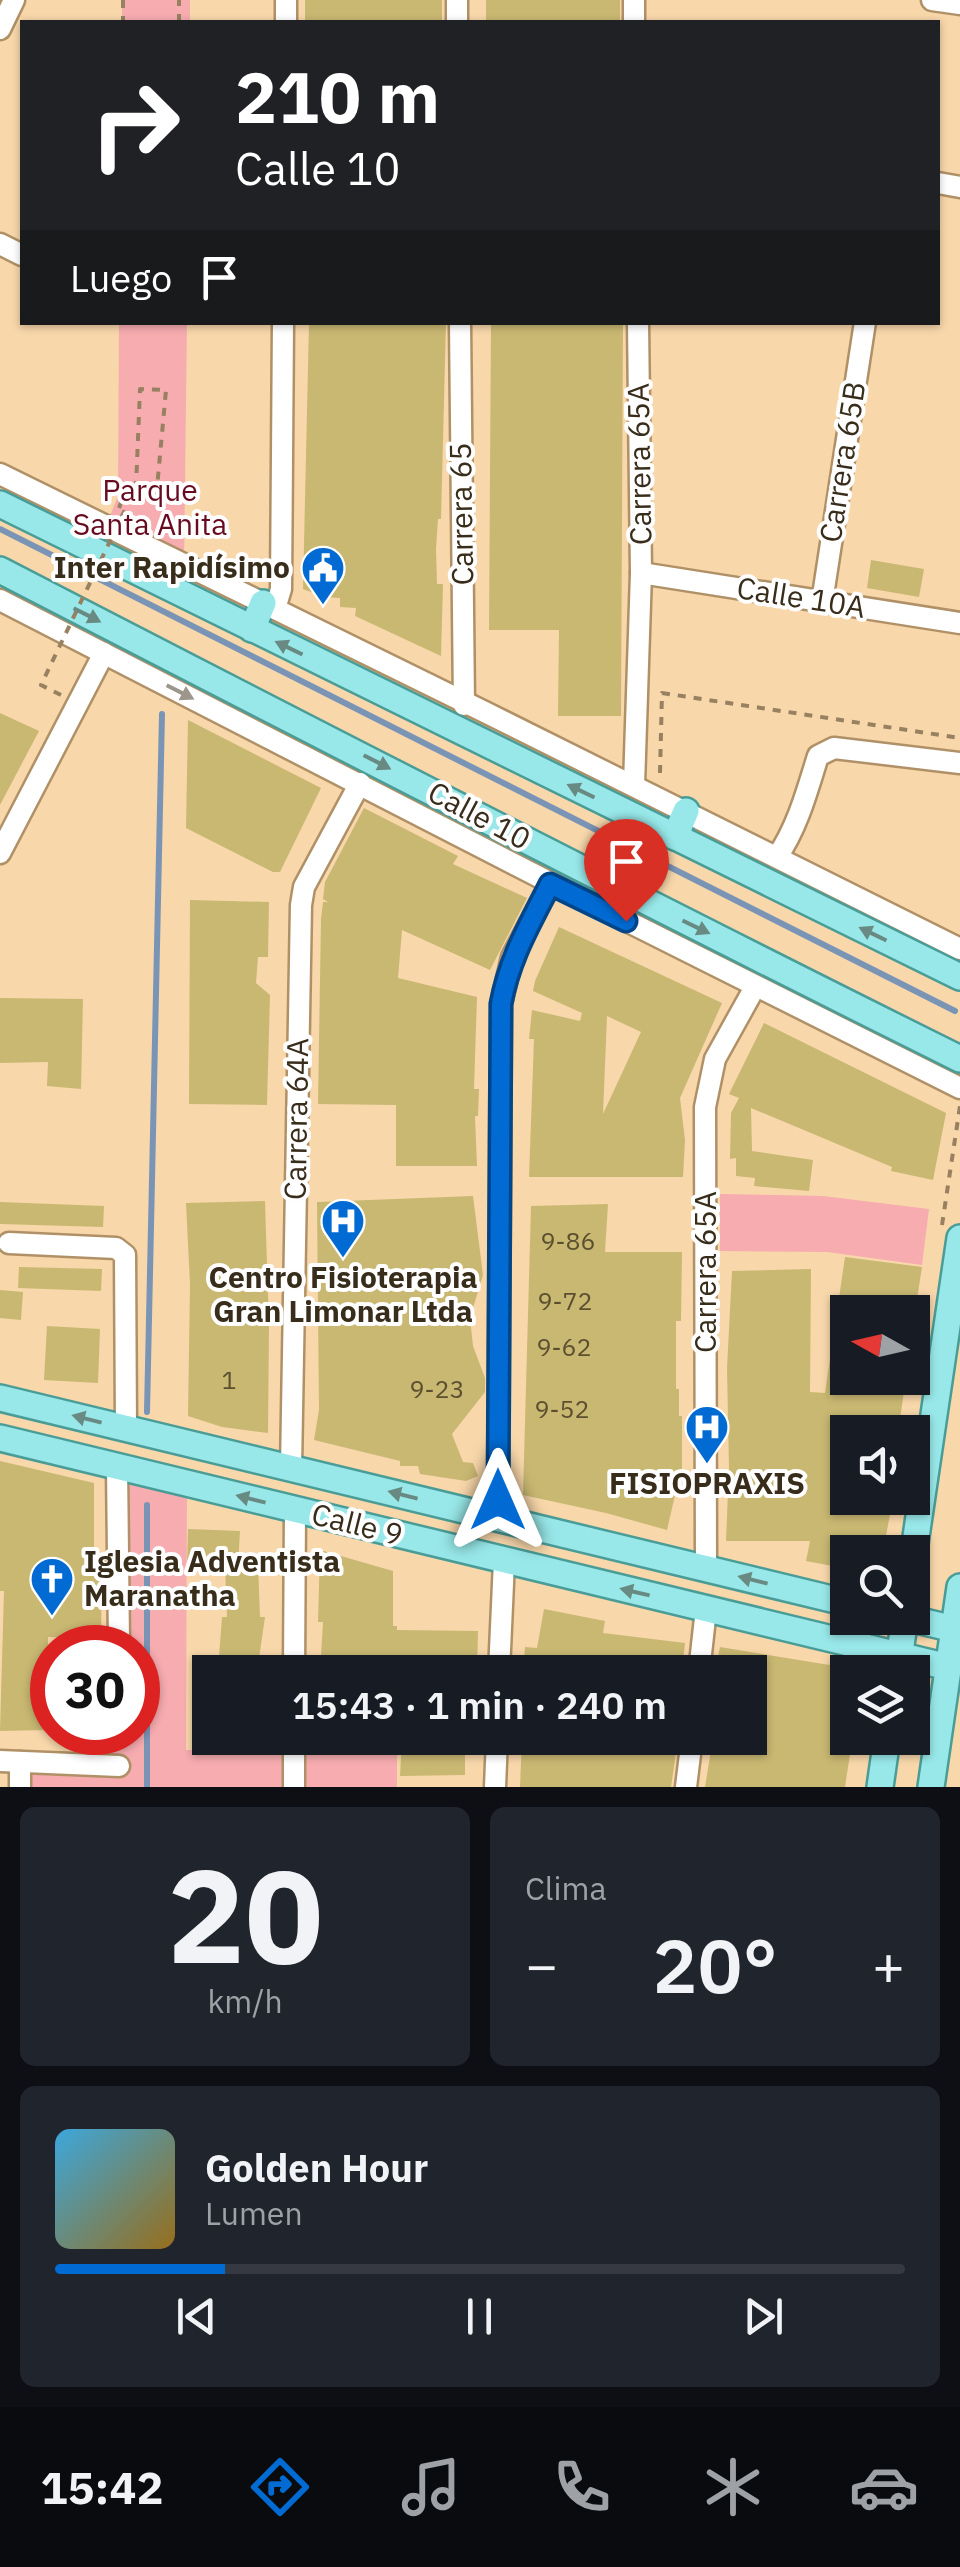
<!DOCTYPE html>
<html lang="es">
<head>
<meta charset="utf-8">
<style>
	body { margin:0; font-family:"IBM Plex Sans",sans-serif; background:#20242c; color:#f1f3f6; height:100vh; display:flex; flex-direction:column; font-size:38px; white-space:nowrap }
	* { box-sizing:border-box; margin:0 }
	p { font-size:32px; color:#9ea1a6 }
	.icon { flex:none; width:55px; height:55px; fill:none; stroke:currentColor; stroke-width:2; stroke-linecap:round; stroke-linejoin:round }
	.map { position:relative; height:1787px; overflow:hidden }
	.drawer { display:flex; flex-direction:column; gap:20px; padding:20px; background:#0d0f14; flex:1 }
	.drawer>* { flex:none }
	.top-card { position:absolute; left:20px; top:20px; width:920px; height:305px; border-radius:0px; box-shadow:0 2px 8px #0004; background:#202124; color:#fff; overflow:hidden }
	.needle { width:65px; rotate:278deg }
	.tools { position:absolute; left:830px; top:1295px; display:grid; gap:20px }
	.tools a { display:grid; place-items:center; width:100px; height:100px; border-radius:0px; background:#171b24; box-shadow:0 2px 8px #0004; font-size:50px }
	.speed { position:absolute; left:30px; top:1625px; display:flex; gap:20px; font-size:50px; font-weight:700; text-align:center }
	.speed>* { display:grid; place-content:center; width:130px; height:130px; border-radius:50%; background:#171b24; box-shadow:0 2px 8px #0004; line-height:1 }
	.speed .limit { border:15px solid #d22; background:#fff; color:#111 }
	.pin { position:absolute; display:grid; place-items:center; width:85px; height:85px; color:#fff; margin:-102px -42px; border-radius:50% 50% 50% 0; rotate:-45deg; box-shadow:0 0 10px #0007 }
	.pin .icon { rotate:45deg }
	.me { position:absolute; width:110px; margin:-55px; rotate:0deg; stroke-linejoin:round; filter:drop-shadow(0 0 8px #0008) }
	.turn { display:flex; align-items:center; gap:35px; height:210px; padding:0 50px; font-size:45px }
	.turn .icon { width:130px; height:130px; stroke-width:2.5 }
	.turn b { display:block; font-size:70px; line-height:85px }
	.then { display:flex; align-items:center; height:95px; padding:0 50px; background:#0003; gap:20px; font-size:38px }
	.big { font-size:75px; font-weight:600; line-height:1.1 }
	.drawer .card { flex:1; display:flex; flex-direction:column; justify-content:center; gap:15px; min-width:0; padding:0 35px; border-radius:15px; background:#20242c }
	.drawer .dial { align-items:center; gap:0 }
	.dial b { font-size:130px; line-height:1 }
	.song { display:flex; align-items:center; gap:30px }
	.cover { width:120px; height:120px; border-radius:15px; background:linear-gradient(135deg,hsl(200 70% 55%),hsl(40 70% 35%)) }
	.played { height:10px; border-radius:5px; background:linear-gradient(90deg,#026bd3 20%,#363941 20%) }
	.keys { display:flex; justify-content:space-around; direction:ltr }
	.heat { display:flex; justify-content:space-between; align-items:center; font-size:55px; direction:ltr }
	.drawer .tiles { flex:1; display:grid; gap:20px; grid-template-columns:1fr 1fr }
	.card:last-child { grid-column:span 2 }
	.trip { position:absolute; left:192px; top:1655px; width:575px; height:100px; border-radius:0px; background:#171b24; box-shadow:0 2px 8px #0004; font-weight:600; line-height:100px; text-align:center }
	.tabs { display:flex; height:160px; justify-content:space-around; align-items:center; background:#090b0e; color:#9ea1a6 }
	.tabs .icon { width:70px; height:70px }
	.tabs .on { color:#026bd3 }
	.tabs b { font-size:45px; color:#f1f3f6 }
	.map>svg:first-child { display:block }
</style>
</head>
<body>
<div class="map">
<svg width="960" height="1787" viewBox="0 0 960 1787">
	<rect width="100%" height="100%" fill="#f8d7aa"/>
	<!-- green -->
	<g fill="#f7acb0">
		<rect x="122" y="0" width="68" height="22"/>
		<path d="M119,323H187L184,564L106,526L118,496Z"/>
		<path d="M720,1194L823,1196L929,1209L922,1265L827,1252L720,1251Z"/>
		<path d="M117,1467L187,1484L186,1750L397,1749V1787H20V1762L109,1765L108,1733L138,1732V1648L106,1647V1644L118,1643Z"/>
	</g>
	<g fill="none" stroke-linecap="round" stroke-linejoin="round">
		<!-- stream -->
		<g stroke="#7a94b6" stroke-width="6">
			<path d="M0,529L955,1011"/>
			<path d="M147,1412L162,714"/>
			<path d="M147,1787V1505"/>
		</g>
	</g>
	<!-- building -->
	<g fill="#c9b872" fill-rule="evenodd">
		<rect x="305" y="0" width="137" height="22"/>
		<rect x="486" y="0" width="134" height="22"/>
		<path d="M309,322H446L441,519H438L436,549L437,584H443L441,656L355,616L356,608L340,607V598L324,597L303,589Z"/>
		<path d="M491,322H623L621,716H558L559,630H489Z"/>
		<path d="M871,560L924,569L919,597L867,588Z"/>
		<path d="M0,713L39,731L0,805Z"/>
		<path d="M188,720L321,788L280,872H273L186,828Z"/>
		<path d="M364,808L458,856L453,864L527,898L490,970L402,930L398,978L477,997L474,1089H479L478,1116H475L477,1166H396V1105L318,1104L321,919L323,902H328L323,899L325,882Z"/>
		<path d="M190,900L269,902L268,957H258L256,983L270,995L267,1105L189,1104Z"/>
		<path d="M559,927L722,1003L680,1098L685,1140L683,1177H529L534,1039H529L532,1010L580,1021L582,1013L533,991L535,981ZM607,1016L641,1032L603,1114Z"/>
		<path d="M0,998L83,999L81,1089L47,1086L48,1062L0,1063Z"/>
		<path d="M764,1023L946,1113L933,1180L891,1171L892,1167L751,1108L752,1151L813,1160L809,1191L754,1186L755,1178L736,1176V1158L730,1159L731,1113L739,1098L729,1094Z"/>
		<path d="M473,1196L483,1275L470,1318L473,1346L485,1378V1392L452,1434L463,1462L473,1463L478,1476L466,1481L420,1474L418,1466H400V1461L314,1440L319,1410L317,1202Z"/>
		<path d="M265,1201L269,1327L268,1433L222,1427L188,1416L190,1284L186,1203Z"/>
		<path d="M0,1202L104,1206L103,1227L0,1224Z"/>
		<path d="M608,1204L605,1252H682L681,1321H676V1389H679V1416H682V1478H679L667,1530L606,1513L523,1495L531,1206Z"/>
		<path d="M845,1257L922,1267L915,1312H848V1378H906L898,1432H848V1498H893L883,1552H848V1569L806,1561L810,1541H726L729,1468L727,1368L732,1271L811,1269L810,1392L825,1393Z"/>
		<path d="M19,1267L102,1269L101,1291L18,1288Z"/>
		<path d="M0,1290L23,1292L21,1320L0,1318Z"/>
		<path d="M47,1326L100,1329L98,1383L44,1380Z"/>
		<path d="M0,1461L94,1483V1559L102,1558L101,1639L48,1637V1672H52V1729L49,1730L0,1731L4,1591H0Z"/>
		<path d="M188,1529L240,1531L238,1565L258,1563L260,1617H265L257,1672H229L228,1657H219L222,1617H227L225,1566L187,1565Z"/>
		<path d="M320,1550L393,1571V1626H397V1630L478,1631L477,1672H320L323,1622H318Z"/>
		<path d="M544,1609L605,1621L603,1633L685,1643L682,1672H523L525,1647L537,1648Z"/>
		<path d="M720,1647L848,1668L846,1753L850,1754L845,1787H705L713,1738H750V1672H715Z"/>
		<path d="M402,1738H465V1775L400,1776Z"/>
		<path d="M522,1738L678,1739L671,1787H520Z"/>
	</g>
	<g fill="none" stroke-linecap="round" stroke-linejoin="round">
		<defs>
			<g id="minor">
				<path d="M457,0V22"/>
				<path d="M634,0V22"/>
				<path d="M932,0L960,4"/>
				<path d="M286,22V0"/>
				<path d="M0,29L14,0"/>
				<path d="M938,183L960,187"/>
				<path d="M0,244L22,255"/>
				<path d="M460,322L464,705"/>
				<path d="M0,474C321,631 641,788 960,949"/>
				<path d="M641,573L960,623"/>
				<path d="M0,600L551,883L960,1088"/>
				<path d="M822,602L865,322"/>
				<path d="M275,609L281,589L283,322"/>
				<path d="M634,785L641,573L638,322"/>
				<path d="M0,853L104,653"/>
				<path d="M777,857C798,826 807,791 818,756L834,748L960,763"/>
				<path d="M9,1243L116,1248L125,1255L126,1428"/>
				<path d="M117,1467L119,1643"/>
				<path d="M291,1468L301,905L304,887L360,783"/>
				<path d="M498,1518L501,1004L512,957L551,883"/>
				<path d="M706,1569L705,1107L715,1059L755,987"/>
				<path d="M294,1672L295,1510"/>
				<path d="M499,1672L504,1561"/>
				<path d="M699,1672L706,1609"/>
				<path d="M294,1738V1787"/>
				<path d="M0,1761L119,1766"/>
				<path d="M20,1787V1762"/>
				<path d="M495,1787L497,1738"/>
				<path d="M686,1787L692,1738"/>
			</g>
			<g id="major">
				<path d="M0,504L960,977"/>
				<path d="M0,570C319,735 638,899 960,1059"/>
				<path d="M252,629L263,603"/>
				<path d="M675,837L686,811"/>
				<path d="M0,1398L848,1603"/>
				<path d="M0,1438L948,1667"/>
				<path d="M912,1564L960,1238"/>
				<path d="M908,1618L954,1629"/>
				<path d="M897,1672L905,1618"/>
				<path d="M880,1787L887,1738"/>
				<path d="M931,1787L960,1587"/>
			</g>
		</defs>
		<!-- minor casing -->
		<use href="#minor" stroke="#b09167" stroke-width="25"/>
		<!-- major casing -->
		<use href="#major" stroke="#4a9c97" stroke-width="30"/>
		<!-- path -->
		<g stroke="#978161" stroke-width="4" stroke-dasharray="8 8" stroke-linecap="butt">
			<path d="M123,0V22"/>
			<path d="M179,22V0"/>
			<path d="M119,508L126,489L167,497L170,488"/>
			<path d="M660,773L662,693L960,738"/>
			<path d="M942,1225L960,1106"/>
		</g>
		<!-- minor -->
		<use href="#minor" stroke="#fff" stroke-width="20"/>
		<!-- major -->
		<use href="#major" stroke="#98e8e9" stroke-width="25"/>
		<!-- path-bridge -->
		<path stroke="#978161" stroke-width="4" stroke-dasharray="8 8" stroke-linecap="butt" d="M61,695L41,685L136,487L140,389L166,390L157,488H170"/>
	</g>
	<!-- one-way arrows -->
	<defs><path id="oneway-solid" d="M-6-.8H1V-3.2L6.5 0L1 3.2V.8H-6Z" transform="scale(2.5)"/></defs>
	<g fill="#688a82">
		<use href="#oneway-solid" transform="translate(87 615) rotate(27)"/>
		<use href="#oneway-solid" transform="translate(289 648) rotate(-154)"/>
		<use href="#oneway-solid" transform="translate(377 762) rotate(27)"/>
		<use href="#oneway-solid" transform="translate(581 791) rotate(-154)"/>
		<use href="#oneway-solid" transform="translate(696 927) rotate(26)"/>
		<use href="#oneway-solid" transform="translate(873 934) rotate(-154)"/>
		<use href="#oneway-solid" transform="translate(87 1419) rotate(-166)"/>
		<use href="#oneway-solid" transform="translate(403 1495) rotate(-166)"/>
		<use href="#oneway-solid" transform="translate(251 1499) rotate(-166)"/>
		<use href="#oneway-solid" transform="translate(753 1580) rotate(-166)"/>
		<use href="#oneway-solid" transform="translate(635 1592) rotate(-167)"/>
	</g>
	<use fill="#9c968c" href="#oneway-solid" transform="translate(180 692) rotate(27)"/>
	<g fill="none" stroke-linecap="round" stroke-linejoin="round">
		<defs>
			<path id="route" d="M498,1500L501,1004C509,959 530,924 550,884L626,921"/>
		</defs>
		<!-- route casing -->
		<use href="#route" stroke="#014689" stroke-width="25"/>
		<!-- route -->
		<use href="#route" stroke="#026bd3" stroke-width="18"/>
	</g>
	<!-- icons -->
	<defs>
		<symbol id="civic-pin" viewBox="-11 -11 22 30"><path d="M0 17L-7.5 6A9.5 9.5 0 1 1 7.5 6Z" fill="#026bd3" stroke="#fefefe"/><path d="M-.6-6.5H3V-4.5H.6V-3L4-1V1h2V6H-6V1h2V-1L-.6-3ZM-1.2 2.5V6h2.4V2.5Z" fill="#fff"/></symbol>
		<symbol id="hospital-pin" viewBox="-11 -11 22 30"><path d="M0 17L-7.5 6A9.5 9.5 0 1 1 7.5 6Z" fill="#026bd3" stroke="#fefefe"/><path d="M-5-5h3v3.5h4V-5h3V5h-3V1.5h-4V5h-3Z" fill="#fff"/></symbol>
		<symbol id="church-pin" viewBox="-11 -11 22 30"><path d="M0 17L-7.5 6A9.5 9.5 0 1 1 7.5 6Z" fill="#026bd3" stroke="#fefefe"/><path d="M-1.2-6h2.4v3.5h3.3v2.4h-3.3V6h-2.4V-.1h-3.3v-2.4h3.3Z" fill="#fff"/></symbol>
	</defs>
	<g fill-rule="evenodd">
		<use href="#civic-pin" x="298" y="543" width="50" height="68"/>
		<use href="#hospital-pin" x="318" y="1196" width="50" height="68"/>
		<use href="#hospital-pin" x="682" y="1402" width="50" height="68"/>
		<use href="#church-pin" x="27" y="1554" width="50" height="68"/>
	</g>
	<g text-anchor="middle" stroke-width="8" stroke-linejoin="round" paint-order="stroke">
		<!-- number labels -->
		<g font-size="25" fill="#5c4f30">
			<text x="568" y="1250">9-86</text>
			<text x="565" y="1310">9-72</text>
			<text x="564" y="1356">9-62</text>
			<text x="229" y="1389">1</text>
			<text x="437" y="1398">9-23</text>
			<text x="562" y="1418">9-52</text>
		</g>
		<!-- street labels -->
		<g font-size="30" fill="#382c1a" stroke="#fefefe">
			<text transform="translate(843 462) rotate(-81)" y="10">Carrera 65B</text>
			<text transform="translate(640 464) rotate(-91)" y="10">Carrera 65A</text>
			<text transform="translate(462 514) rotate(-91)" y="10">Carrera 65</text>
			<text transform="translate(801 598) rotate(9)" y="10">Calle 10A</text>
			<text transform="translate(479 816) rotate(28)" y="10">Calle 10</text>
			<text transform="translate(297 1119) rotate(-89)" y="10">Carrera 64A</text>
			<text transform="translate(706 1272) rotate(-90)" y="10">Carrera 65A</text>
			<text transform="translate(357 1525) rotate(14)" y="10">Calle 9</text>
		</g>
		<!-- park labels -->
		<g font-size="30" fill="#670c20" stroke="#fefefe">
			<text x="150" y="501">Parque<tspan x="150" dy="34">Santa Anita</tspan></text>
		</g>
		<!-- poi labels -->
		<g font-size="30" font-weight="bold" fill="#382c1a" stroke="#fefefe">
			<text x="290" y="578" text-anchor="end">Inter Rapidísimo</text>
			<text x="343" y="1288">Centro Fisioterapia<tspan x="343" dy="34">Gran Limonar Ltda</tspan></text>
			<text x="707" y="1494">FISIOPRAXIS</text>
			<text x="84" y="1572" text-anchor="start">Iglesia Adventista<tspan x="84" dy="34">Maranatha</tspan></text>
		</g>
	</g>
</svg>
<div class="tools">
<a><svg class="needle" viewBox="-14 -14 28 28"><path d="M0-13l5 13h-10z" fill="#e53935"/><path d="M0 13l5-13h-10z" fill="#9ea1a6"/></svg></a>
<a><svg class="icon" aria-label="sound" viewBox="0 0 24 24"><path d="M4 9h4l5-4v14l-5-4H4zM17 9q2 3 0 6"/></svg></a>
<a><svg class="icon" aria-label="search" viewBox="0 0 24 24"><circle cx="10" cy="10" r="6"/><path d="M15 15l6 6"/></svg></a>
<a><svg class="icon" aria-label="layers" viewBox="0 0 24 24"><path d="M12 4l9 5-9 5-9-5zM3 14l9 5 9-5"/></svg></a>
</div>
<div class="speed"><div class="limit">30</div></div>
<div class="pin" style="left:626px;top:921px;background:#d93025"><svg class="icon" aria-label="arrive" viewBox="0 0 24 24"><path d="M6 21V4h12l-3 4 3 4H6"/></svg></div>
<svg class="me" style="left:498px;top:1500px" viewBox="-20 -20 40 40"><path d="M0-17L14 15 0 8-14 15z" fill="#026bd3" stroke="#fff" stroke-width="4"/></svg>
<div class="trip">15:43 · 1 min · 240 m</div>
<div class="top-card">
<div class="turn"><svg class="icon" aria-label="right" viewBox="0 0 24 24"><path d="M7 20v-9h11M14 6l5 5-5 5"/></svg><div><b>210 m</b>Calle 10</div></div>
<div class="then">Luego<svg class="icon" aria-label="arrive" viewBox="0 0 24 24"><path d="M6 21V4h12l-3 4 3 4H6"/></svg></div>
</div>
</div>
<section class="drawer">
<div class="tiles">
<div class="card dial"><b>20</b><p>km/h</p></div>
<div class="card"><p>Clima</p>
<div class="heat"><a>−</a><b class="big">20°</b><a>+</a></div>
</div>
<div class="card">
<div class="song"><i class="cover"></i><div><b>Golden Hour</b><p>Lumen</p></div></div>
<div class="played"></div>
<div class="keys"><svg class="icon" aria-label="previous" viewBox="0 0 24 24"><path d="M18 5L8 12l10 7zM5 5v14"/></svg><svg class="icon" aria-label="pause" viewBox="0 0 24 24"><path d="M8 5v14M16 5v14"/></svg><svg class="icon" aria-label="next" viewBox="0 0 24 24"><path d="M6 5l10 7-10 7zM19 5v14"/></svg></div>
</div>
</div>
</section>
<nav class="tabs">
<b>15:42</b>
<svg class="icon on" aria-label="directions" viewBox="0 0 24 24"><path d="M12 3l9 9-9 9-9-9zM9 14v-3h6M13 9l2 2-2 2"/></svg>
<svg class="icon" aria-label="music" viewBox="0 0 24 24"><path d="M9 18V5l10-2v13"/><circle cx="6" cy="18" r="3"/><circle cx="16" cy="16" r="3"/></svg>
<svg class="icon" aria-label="phone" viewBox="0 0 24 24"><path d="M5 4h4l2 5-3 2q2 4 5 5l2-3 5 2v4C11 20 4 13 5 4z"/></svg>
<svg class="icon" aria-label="climate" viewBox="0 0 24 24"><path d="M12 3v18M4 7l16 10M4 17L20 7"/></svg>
<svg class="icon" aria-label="car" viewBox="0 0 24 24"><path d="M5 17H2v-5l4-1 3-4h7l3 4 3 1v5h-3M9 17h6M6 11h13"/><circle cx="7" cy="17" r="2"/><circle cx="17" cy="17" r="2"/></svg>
</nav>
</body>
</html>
